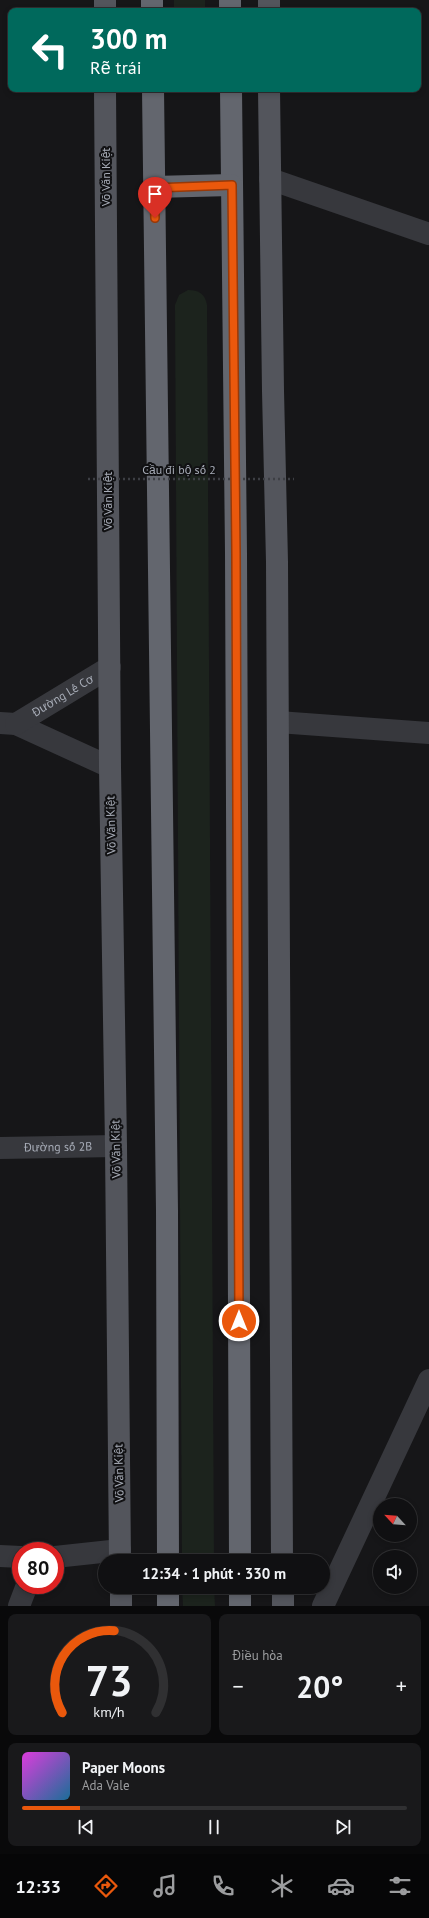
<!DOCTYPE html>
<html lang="vi">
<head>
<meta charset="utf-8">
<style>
	body { margin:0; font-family:"PT Sans",sans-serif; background:#19191b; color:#f1f3f6; height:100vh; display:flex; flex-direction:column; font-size:15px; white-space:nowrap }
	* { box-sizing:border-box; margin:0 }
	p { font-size:13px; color:#9c9d9f }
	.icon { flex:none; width:22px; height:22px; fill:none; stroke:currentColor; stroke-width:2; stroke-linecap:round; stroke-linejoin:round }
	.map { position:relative; height:1606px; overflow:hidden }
	.drawer { display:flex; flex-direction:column; gap:8px; padding:8px; background:#09090a; flex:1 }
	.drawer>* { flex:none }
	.guide { position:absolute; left:8px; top:8px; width:413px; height:84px; border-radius:8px; box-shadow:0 2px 6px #0003,0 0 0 1px #303032; background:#00695c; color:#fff; overflow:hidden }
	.needle { width:26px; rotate:296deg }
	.controls { position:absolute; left:373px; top:1498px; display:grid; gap:8px }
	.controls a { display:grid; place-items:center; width:44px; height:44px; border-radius:50%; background:#101012; box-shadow:0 2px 6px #0003,0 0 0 1px #303032; font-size:20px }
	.speed { position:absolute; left:12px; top:1542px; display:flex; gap:8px; font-size:20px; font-weight:700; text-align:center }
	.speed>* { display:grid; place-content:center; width:52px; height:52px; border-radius:50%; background:#101012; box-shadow:0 2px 6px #0003,0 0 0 1px #303032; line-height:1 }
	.speed .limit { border:6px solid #d22; background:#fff; color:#111 }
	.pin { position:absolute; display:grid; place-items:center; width:34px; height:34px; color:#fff; margin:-41px -17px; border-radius:50% 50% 50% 0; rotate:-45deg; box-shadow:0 0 4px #0007 }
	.pin .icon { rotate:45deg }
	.me { position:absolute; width:44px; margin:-22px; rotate:0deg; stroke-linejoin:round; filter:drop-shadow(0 0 3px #0008) }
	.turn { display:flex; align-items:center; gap:14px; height:84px; padding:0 16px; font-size:18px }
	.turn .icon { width:52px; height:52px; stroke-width:2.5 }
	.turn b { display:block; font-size:28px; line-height:34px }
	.big { font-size:30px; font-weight:800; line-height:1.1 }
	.drawer .card { flex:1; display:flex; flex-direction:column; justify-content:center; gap:6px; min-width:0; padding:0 14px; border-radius:8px; background:#19191b }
	.drawer .dial { align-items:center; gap:0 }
	.dial svg { height:104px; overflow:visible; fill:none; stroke:#303032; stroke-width:7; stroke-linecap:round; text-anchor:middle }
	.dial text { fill:#f1f3f6; stroke:none }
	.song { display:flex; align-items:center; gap:12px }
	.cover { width:48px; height:48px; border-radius:6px; background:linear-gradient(135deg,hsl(300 70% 55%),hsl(200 70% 35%)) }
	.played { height:4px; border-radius:2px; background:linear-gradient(90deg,#ea580c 15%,#303032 15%) }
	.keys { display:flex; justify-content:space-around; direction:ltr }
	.heat { display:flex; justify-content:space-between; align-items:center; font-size:22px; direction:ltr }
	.drawer .tiles { flex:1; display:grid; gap:8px; grid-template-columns:1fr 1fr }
	.card:last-child { grid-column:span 2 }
	.trip { position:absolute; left:98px; top:1554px; width:232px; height:40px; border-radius:20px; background:#101012; box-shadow:0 2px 6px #0003,0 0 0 1px #303032; font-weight:800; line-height:40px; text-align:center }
	.dock { display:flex; height:64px; justify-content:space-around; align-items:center; background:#060607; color:#9c9d9f }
	.dock .icon { width:28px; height:28px }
	.dock .active { color:#ea580c }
	.dock b { font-size:18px; color:#f1f3f6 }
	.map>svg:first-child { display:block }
</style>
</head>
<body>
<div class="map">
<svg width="429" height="1606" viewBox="0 0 429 1606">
	<rect width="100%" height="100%" fill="#161618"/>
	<!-- green -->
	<g fill="#1c231d">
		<rect x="174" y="0" width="31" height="11"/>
		<path d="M188,290C199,290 205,294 207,305L214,1561H182L175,305L179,295Z"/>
		<path d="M182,1587H214L215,1606H183Z"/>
	</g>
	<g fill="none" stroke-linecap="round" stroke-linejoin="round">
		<!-- minor -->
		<g stroke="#37383d" stroke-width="22">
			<path d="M270,179L429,234"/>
			<path d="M278,722L429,733"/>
			<path d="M0,723L16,724L110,767"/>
			<path id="s1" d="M16,724L110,667"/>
			<path id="s2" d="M0,1148L116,1146"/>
			<path d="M0,1556L21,1557"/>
			<path d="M55,1557L120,1550"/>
			<path d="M19,1606L27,1585"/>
			<path d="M323,1606L429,1380"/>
		</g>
		<!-- major -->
		<g stroke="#53555c" stroke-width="22">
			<path d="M105,0V11"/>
			<path d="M269,0V11"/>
			<path d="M105,89L110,767L116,1146L120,1561"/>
			<path d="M269,89L273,391L277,562L282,1561"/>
			<path d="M121,1587V1606"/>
			<path d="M283,1587V1606"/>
		</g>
		<!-- highway -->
		<g stroke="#63666e" stroke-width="22">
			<path d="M152,0V11"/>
			<path d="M230,0V11"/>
			<path d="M153,89L167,1211L168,1561"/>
			<path d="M231,89L236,553L240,1561"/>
			<path d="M154,187L231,185"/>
			<path d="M168,1587V1606"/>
			<path d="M240,1587V1606"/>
		</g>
		<!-- path-bridge -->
		<path stroke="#3d3f44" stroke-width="2.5" stroke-dasharray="2 3" stroke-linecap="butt" d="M88,479H294"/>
	</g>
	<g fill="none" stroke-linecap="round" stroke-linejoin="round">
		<defs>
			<path id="route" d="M155,218L154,188L232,185L236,553L239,1321"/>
		</defs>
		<!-- route casing -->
		<use href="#route" stroke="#983908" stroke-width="10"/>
		<!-- route -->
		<use href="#route" stroke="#ea580c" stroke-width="7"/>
	</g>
	<g text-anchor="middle" stroke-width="4" stroke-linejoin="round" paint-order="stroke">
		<!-- street labels -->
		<g font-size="12" fill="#a8adb8" stroke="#111113">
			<text transform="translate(106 177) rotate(-90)" y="4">Võ Văn Kiệt</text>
			<text x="179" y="474">Cầu đi bộ số 2</text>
			<text transform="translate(108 501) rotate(-90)" y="4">Võ Văn Kiệt</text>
			<text dy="4" stroke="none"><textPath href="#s1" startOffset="55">Đường Lê Cơ</textPath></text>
			<text transform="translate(111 825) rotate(-91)" y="4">Võ Văn Kiệt</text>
			<text dy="4" stroke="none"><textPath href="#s2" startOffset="58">Đường số 2B</textPath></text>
			<text transform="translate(116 1149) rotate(-91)" y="4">Võ Văn Kiệt</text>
			<text transform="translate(119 1473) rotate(-91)" y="4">Võ Văn Kiệt</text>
		</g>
	</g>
</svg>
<div class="controls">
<a><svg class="needle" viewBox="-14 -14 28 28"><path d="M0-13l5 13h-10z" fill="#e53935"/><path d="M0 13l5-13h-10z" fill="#9c9d9f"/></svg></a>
<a><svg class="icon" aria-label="sound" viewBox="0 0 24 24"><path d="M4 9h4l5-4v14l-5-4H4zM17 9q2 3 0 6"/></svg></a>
</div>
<div class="speed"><div class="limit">80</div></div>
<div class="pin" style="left:155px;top:218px;background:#d93025"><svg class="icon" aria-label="arrive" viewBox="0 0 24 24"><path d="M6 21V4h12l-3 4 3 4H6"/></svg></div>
<svg class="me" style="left:239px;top:1321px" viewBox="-20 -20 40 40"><circle r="17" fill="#ea580c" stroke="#fff" stroke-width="3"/><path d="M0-11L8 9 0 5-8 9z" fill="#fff"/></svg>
<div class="trip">12:34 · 1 phút · 330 m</div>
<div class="guide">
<div class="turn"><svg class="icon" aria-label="left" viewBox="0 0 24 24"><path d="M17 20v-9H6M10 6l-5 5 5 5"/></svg><div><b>300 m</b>Rẽ trái</div></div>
</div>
</div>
<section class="drawer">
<div class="tiles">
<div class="card dial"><svg viewBox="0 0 100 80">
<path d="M14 69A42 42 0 1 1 86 69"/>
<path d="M14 69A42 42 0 0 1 54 6" stroke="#ea580c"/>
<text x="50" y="56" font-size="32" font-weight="700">73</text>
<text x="50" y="72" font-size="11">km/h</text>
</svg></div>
<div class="card"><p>Điều hòa</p>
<div class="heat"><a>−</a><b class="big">20°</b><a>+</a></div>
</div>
<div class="card">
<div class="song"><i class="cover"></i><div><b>Paper Moons</b><p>Ada Vale</p></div></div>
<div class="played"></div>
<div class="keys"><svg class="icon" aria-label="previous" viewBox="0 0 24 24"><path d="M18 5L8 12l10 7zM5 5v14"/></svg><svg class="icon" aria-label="pause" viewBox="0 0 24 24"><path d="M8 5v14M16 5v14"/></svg><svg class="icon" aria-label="next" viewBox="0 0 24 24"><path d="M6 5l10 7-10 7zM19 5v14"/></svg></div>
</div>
</div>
</section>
<nav class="dock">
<b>12:33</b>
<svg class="icon active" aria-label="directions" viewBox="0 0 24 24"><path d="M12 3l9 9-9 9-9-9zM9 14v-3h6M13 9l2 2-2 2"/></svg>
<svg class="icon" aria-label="music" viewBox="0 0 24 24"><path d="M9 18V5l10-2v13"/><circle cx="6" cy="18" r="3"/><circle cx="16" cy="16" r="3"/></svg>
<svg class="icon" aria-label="phone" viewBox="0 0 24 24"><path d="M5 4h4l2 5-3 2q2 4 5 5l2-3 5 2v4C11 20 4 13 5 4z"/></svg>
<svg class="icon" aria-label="climate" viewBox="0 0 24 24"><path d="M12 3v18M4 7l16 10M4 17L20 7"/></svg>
<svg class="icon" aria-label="car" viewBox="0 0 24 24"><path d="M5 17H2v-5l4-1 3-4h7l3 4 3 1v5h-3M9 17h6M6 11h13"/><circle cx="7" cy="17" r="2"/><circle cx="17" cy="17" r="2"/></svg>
<svg class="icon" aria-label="filters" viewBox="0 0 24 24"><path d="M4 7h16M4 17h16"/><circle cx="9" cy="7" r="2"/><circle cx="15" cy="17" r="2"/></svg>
</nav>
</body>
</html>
